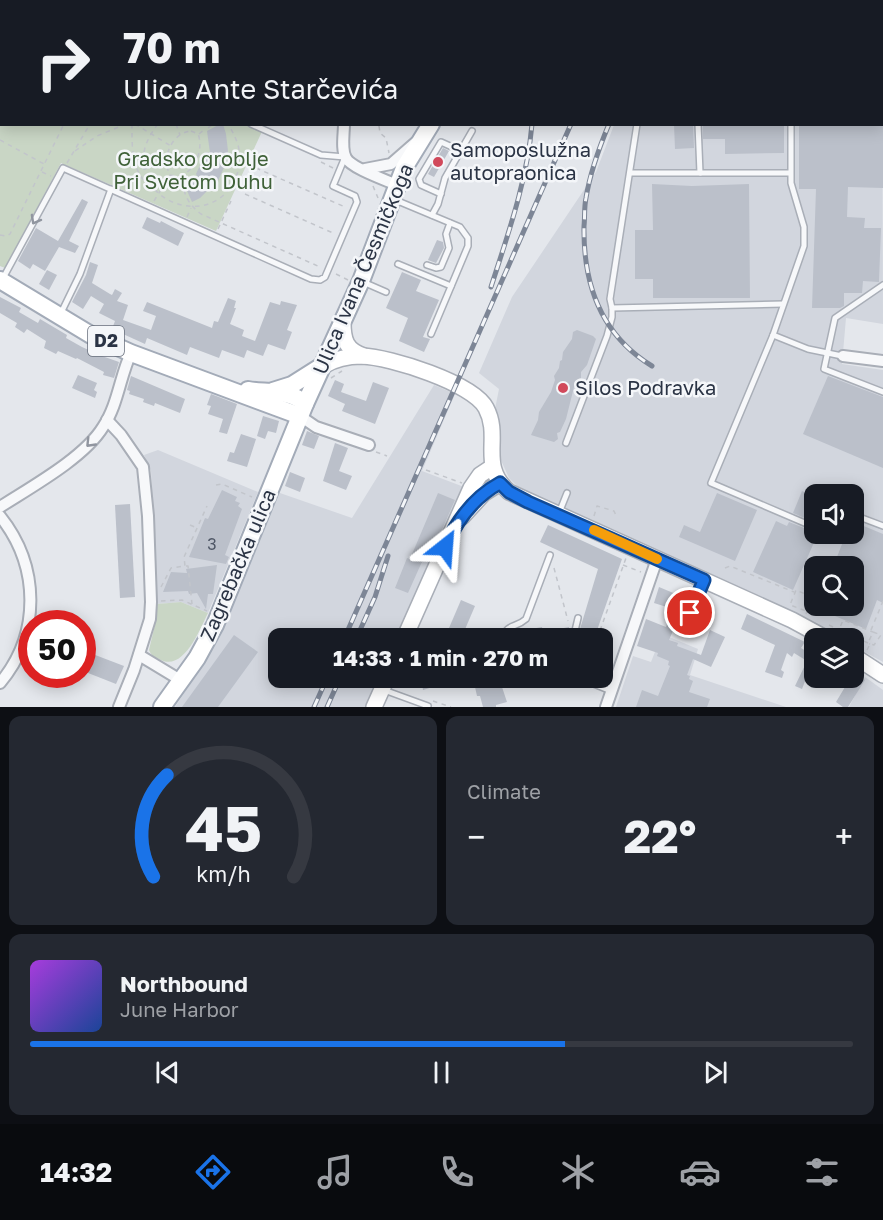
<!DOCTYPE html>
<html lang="en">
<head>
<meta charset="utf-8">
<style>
	body { margin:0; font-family:"Golos Text",sans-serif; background:#242831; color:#f1f3f6; height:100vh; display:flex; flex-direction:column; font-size:22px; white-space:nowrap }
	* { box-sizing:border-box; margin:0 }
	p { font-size:20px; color:#9ea1a6 }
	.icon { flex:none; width:33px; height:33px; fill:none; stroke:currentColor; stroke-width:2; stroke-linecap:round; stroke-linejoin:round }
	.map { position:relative; height:707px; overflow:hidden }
	.side { display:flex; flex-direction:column; gap:9px; padding:9px; background:#0d0f14; flex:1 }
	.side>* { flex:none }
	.banner { position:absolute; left:0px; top:0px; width:884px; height:126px; box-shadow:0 3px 15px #0003; background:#171b24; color:#f1f3f6; overflow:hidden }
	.fabs { position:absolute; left:804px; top:484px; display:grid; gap:12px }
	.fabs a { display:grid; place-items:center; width:60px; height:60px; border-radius:12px; background:#171b24; box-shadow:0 3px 15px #0003; font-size:30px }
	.speed { position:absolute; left:18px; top:610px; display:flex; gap:12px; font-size:30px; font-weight:700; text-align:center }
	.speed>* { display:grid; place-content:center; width:78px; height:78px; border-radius:50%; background:#171b24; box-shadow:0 3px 15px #0003; line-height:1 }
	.speed .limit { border:9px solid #d22; background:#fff; color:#111 }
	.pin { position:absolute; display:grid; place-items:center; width:51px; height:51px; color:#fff; margin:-26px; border:3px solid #fff; border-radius:50%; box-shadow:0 2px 6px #0007 }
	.me { position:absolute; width:66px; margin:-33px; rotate:28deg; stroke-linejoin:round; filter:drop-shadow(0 0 4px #0008) }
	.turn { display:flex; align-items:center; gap:21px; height:126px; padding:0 24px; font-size:27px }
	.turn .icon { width:78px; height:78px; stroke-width:2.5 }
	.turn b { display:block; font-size:42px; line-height:51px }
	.big { font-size:45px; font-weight:700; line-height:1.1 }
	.side .widget { flex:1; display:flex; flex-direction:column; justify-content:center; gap:9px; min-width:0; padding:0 21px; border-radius:12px; background:#242831 }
	.side .dial { align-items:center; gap:0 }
	.dial svg { height:156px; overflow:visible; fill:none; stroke:#363941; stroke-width:7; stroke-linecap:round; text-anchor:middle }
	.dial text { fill:#f1f3f6; stroke:none }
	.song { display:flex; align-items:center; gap:18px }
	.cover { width:72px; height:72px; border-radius:9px; background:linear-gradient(135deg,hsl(280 70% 55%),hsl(220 70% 35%)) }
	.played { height:6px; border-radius:3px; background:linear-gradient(90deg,#1a73e8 65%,#363941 65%) }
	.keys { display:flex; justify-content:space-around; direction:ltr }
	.heat { display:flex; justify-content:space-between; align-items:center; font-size:33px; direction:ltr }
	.side .tiles { flex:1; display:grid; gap:9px; grid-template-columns:1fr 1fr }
	.widget:last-child { grid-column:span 2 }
	.trip { position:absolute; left:268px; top:628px; width:345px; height:60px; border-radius:12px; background:#171b24; box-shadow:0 3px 15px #0003; font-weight:700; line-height:60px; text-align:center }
	.tab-bar { display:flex; height:96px; justify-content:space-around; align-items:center; background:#090b0e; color:#9ea1a6 }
	.tab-bar .icon { width:42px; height:42px }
	.tab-bar .selected { color:#1a73e8 }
	.tab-bar b { font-size:27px; color:#f1f3f6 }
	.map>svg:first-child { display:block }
</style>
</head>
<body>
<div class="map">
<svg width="883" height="707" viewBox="0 0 883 707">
	<rect width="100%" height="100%" fill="#e4e7ec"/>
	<!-- built -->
	<g fill="#d2d6de" fill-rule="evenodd">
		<path d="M882,8L883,324L846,318L842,364L883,370V662L854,646V639H840L594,521L522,491L509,478L500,458L499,422L495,409L499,389L479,373L512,297L596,172L614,125L882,124ZM814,495H854V534H814ZM814,567H854V606H814Z"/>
		<path d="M434,385L455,394L422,471L464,487L398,639H279V678H381L368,707H175L198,672L219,628L277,492L352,518Z"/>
		<path d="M158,450L258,492L208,613L181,602L157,604L151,471L144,455Z"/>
		<path d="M662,634L698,649L690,675L786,707H616L633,656L651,662Z"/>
		<path d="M865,677L883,690V707H849Z"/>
	</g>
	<!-- green -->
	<g fill="#c9d6c5">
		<path d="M0,0H267V1L2,2V124L265,125L216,231L61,163L5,268L0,266Z"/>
		<path d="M181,602L208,613C199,631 183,673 159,659C153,656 151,655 149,650L157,616V604Z"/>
	</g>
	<!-- building -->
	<g fill="#bbc0ca">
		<path d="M220,124H223L226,134L228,151L226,161H227L216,185L214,184L200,198L192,202L185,186L198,177L196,174L206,152L210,153L207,131Z"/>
		<path d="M674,124H693L694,148L675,149Z"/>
		<path d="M703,124H784V153L725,154V139H703Z"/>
		<path d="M799,124H883V188L848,187L847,217L865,218L864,228H881L879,282L863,281L862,293H844V306L840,308H812L816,189H799Z"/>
		<path d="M443,148L449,151L434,177L428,174Z"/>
		<path d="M652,184L692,186L749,184L750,298H653V279H635V230H653Z"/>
		<path d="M82,199L88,202L69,241L79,246L75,253L59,247L45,271L33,264L30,269L18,261L36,228L58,241Z"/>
		<path d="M147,217L160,223L161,221L184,233L178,246L142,228Z"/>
		<path d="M437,240L443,242L444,248L436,263L428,260Z"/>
		<path d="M90,262L98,265L92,283L110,294L112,295L115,289L122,293L117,301L128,305L123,320L151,330L156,316L143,311L147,302L212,328L214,321L218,322L228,298L236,301L234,308H236L230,324L244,330L242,336L255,341L270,302L280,305L281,301L297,305L287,330L292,332L285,350L268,344L263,356L247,350L244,358L222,350L219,358L190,347L187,355L147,338L145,344L112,329L115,321L99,313L104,304L91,296L83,309L72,302L86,275Z"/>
		<path d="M47,270L57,275L49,290L39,284Z"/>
		<path d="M402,272L421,280L416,291L439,300L423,337L430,339L424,352L399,341L408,318L386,308Z"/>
		<path d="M0,297L21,308L19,312L38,323L40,319L67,335L66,338L82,347L102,356L119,362L114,378L103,375L104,372L77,358L76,359L58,351L56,354L44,348L46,341L27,329L24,333L15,327L17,323L0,313Z"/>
		<path d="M577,330L593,336L596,339L587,365L581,372V378L578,379L579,384L574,387L566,419L560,432L557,433L558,439L554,442L531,435L538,420L539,412L551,392L555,380L554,376L559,368L560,361L562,360L563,352L572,339L573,332Z"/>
		<path d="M78,375L97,383L94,390L97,392L95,398L72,388Z"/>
		<path d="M131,376L185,399L180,413L155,403L154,406L143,402L144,399L129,394L130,391L127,390Z"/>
		<path d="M828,376L883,397V468L803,434Z"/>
		<path d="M335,380L344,384L341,392L366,401L373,382L389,388L375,424L342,411L345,404L328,396Z"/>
		<path d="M211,394L237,404L227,434L219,432L223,419L208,414L211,406L207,405Z"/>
		<path d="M263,416L279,421L276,433L268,431L265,439L257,436Z"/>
		<path d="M307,431L319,436L314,449L302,445Z"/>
		<path d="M241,434L256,439L247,467L227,461L230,452L234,453Z"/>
		<path d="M335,443L348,448L339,471L352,476L346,490L323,481Z"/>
		<path d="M290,472L305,478L300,492L285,486Z"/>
		<path d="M222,490L237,497L235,501L240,503L238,506L242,509L225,555L229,557L226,564L189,557L205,518L208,519Z"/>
		<path d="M802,491L814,496V522L793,513Z"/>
		<path d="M438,493L455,500L430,557L425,555L408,593L395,588L407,558L410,559Z"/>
		<path d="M717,493L757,510L735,561L679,537L684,525L700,532Z"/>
		<path d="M130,504L135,597L120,598L115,505Z"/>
		<path d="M776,521L787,526L789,522L814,532L816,538L793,590L753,572Z"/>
		<path d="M854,522L883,534V603L877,600L866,629L811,606H854V567H833L846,534H854Z"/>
		<path d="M548,525L622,559L594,639H577L598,569L540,542Z"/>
		<path d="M217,565L213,594H208L206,609L197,593L189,594L188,591L163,592L171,572L187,573L186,569Z"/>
		<path d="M659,587L690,600L685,614L681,612L669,640L678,643L677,646L701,655L710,630L725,637L711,667L693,659L687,675L690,676L689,679L693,681L689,692L710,699L707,707H636L642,690L658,696L670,666L668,665L669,661L657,656L658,653L637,646L646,619L666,627L673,609L654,603Z"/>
		<path d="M461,600L475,606L463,634L449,628Z"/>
		<path d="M700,603L714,609L708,623L693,616Z"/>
		<path d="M747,614L805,642L801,648L811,654L814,649V678H828L824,686L807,676L802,689L795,686L807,661L794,653L792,657L787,653L781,670L784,672L782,678L765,672L775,645L741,629Z"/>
		<path d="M542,627L543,632L569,627V636L571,639H512L513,632Z"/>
		<path d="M234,635L258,652L218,707H182Z"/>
		<path d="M90,653L124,666L116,684L83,671Z"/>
		<path d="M854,673L865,680L848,707H843L836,702L845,687L830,678H854Z"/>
		<path d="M421,678H452V681L423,690Z"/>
		<path d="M483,678H499L507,702L496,705V707H483L480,696H477L475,687L485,685Z"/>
	</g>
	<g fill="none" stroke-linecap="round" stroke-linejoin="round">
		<defs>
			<g id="service">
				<path d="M270,0V2"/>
				<path d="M714,2L716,0"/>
				<path d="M792,2V0"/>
				<path d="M637,124L610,299L612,308L783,304"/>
				<path d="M698,124L700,173"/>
				<path d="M791,124V183L804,227V246L773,335L711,483L814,527"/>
				<path d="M630,173H790"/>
				<path d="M441,194L421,185L419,179L441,142L461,151"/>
				<path d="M393,199L460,227L468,238V246L431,334"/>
				<path d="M432,215L438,204L445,178L472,131"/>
				<path d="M398,264L451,286"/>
				<path d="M427,265L436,268L441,267L449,248L446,234L450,223"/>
				<path d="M2,280L63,168L311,279L320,280L325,277L357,202L355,196L333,186L345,157L321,155L251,124"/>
				<path d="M363,282L386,292"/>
				<path d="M883,285L835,318L824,369L883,392"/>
				<path d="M60,315L80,274L111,189"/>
				<path d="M773,335L808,349L842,356"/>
				<path d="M566,443L607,336L612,317V308"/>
				<path d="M559,513L567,493"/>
				<path d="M854,515L883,526"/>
				<path d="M832,534L837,536L838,534"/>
				<path d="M690,613L703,582"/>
				<path d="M574,635L578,618"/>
				<path d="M502,639C508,622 515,629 526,619L550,555"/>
				<path d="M579,678L611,691"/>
				<path d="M384,690L428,706"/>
			</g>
			<g id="minor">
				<path d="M337,0L338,2"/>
				<path d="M344,124C344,134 341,150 346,158C351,168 386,180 397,185"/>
				<path d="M365,169L391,164L415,143"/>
				<path d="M843,356L883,361"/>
				<path d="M300,416L316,427L369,445"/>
				<path d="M107,420L121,435L143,467L148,516L151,602L150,619L134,670L119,707"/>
				<path d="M0,507C31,487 84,458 103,427C118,405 120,376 131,353"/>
				<path d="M0,516C40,566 41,634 0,683"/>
				<path d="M139,655L182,681"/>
				<path d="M606,707L657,559"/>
			</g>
			<g id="secondary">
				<path d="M343,322C343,340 346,350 364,356"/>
				<path d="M323,366C336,358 348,356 362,356C390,357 473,383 486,408C502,438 478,465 509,492L792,620L827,639"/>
				<path d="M462,517L484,493L500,483"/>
				<path d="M404,639L471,488L480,475L492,467"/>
				<path d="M854,656L883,675"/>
				<path d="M374,707L387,678"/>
			</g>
			<g id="primary">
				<path d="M547,2L549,0"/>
				<path d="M0,280L91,335L131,353L300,416"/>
				<path d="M248,390C266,393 292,390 305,404"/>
				<path d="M273,391L292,385L322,366"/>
				<path d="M162,707L197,658L215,625L305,404L361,281L404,168L431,124"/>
			</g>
		</defs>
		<!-- service casing -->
		<use href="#service" stroke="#a9aeb7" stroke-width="8"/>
		<!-- minor casing -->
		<use href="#minor" stroke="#a9aeb7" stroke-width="14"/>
		<!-- secondary casing -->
		<use href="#secondary" stroke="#a9aeb7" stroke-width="18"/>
		<!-- primary casing -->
		<use href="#primary" stroke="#a3abb8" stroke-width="20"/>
		<!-- path -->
		<g stroke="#c2c5cb" stroke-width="1.5" stroke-dasharray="4.5 4.5" stroke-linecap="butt">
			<path d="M42,0L45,2"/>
			<path d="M72,0L75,2"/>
			<path d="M171,0L173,2"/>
			<path d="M188,0L189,2"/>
			<path d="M205,0L206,2"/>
			<path d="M217,0V2"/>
			<path d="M230,0L231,2"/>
			<path d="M246,0V2"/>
			<path d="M128,2L129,0"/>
			<path d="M143,2L144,0"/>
			<path d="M165,2V0"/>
			<path d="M238,2L242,0"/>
			<path d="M579,2L582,0"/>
			<path d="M0,53L2,54"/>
			<path d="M132,124C132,148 131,170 150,187"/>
			<path d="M135,124L171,146"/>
			<path d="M158,124C105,190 209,241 236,177C244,157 239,142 228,124"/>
			<path d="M176,124L180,135"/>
			<path d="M0,125L2,122"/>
			<path d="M379,126L380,133L386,138L389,153"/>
			<path d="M208,128L213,124"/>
			<path d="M191,131L198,134C205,151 192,181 170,175C161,159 171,133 191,131Z"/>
			<path d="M199,134L205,129"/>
			<path d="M0,140L44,164"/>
			<path d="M75,151L97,136L126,124"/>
			<path d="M242,162L249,165"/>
			<path d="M321,162L333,168"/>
			<path d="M67,163L90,124"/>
			<path d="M256,168L345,207"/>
			<path d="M144,169L166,164"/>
			<path d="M42,172L51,176"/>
			<path d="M180,176L183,187"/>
			<path d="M373,186L378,198"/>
			<path d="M231,187L238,191"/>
			<path d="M184,190C187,201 192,207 201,214L320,267"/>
			<path d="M245,194L333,233"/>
			<path d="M154,201L170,175"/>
			<path d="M187,217L191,208"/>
			<path d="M218,229L231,201"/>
			<path d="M0,235L7,236L10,234L64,124"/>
			<path d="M336,274L348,280"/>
			<path d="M331,378L342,371"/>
			<path d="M376,452L387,456"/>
			<path d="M426,470L462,483"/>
			<path d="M216,485L222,484L252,497"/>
			<path d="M594,516L597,506L614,511L617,518"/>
			<path d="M190,525L197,528"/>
			<path d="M623,565L641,572"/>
			<path d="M186,566H188L192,604"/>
			<path d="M554,568L568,621"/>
			<path d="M725,568L730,566L794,592"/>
			<path d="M161,587L171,568L185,566L184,557L207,506"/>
			<path d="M161,601L182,600L207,611"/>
			<path d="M806,614L812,597L796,590L790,605L806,611"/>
			<path d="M829,625L839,630"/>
			<path d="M871,630L883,601"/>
			<path d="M597,639L626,558"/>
			<path d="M868,643L839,630L843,620L873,632"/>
			<path d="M867,650L870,644L874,645L881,635L873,632L868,643L870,644"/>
			<path d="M603,671L607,674"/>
			<path d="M433,701L451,707"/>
		</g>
		<!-- service -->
		<use href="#service" stroke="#f7f8fa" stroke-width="5"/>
		<!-- minor -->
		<use href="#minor" stroke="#f7f8fa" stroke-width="10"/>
		<!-- secondary -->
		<use href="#secondary" stroke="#fff" stroke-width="15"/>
		<!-- primary -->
		<use href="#primary" stroke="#fff" stroke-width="16"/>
		<defs>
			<g id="rail">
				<path d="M528,0V2"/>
				<path d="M640,2L641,0"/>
				<path d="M609,124C599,148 590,173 586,198C584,207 585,217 584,226C583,284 601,335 652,366"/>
				<path d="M491,287C508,234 527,181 532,124"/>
				<path d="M344,639L571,124"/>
				<path d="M356,639L375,597L388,556"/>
				<path d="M314,707L327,678"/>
				<path d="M327,707L340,678"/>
			</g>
		</defs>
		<!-- rail casing -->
		<use href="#rail" stroke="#7d8696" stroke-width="5"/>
		<!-- rail -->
		<use href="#rail" stroke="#f4f6f9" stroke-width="3" stroke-dasharray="9" stroke-linecap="butt"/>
	</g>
	<!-- one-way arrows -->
	<defs><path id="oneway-chevron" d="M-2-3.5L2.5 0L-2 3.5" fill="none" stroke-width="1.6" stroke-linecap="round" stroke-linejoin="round" transform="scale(1.5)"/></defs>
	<g stroke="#9196a0">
		<use href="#oneway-chevron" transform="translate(35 220) rotate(119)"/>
		<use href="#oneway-chevron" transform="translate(90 443) rotate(134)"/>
	</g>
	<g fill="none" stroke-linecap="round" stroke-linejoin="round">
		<defs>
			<path id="route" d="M445,547C457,520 474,497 500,483L509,492L528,502L704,580L690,613"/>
		</defs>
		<!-- route casing -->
		<use href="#route" stroke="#114b97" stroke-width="15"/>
		<!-- route -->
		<use href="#route" stroke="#1a73e8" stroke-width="10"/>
		<!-- slow -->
		<path stroke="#f59e0b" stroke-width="10" d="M594,530L657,559"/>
	</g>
	<!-- markers -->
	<g fill="#d1495b" stroke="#f4f6f9" stroke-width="2">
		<circle cx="438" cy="162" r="6"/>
		<circle cx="563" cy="388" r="6"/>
	</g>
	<g text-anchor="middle" stroke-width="5" stroke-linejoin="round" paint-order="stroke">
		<!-- number labels -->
		<g font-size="16" fill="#4f5766">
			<text x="212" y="550">3</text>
		</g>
		<!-- shield labels -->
		<rect fill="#f4f6f9" stroke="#676e7b" stroke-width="1.5" x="88" y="326" width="36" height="30" rx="4.5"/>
		<g font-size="18" font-weight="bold" fill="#2b3445">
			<text x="106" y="347">D2</text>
		</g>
		<!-- poi labels -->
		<g font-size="20" fill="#2b3445" stroke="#f4f6f9" text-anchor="start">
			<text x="450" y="157">Samoposlužna<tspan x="450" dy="23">autopraonica</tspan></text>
			<text x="575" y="395">Silos Podravka</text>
		</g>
		<!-- park labels -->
		<g font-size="20" fill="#3f6138" stroke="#f4f6f9">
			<text x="193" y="166">Gradsko groblje<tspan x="193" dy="23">Pri Svetom Duhu</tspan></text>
		</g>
		<!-- street labels -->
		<g font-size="20" fill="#2b3445" stroke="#f4f6f9">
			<text transform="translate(363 269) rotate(-67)" y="7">Ulica Ivana Česmičkoga</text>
			<text transform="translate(238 565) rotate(-67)" y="7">Zagrebačka ulica</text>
		</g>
	</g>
</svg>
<div class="fabs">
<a><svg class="icon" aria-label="sound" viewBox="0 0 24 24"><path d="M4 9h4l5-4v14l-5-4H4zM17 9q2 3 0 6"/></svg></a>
<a><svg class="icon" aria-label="search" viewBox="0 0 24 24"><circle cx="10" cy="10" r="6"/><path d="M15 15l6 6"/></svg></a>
<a><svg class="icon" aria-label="layers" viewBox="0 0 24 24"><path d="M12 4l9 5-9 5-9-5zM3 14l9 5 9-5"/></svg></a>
</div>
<div class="speed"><div class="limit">50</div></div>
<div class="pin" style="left:690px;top:613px;background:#d93025"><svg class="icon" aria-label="arrive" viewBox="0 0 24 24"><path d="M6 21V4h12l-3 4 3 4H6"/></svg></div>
<svg class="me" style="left:445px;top:547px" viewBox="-20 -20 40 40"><path d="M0-17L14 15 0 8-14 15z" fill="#1a73e8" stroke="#fff" stroke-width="4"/></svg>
<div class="trip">14:33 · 1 min · 270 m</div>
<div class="banner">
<div class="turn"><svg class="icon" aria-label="right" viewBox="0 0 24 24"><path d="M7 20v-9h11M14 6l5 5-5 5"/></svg><div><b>70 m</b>Ulica Ante Starčevića</div></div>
</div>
</div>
<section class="side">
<div class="tiles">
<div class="widget dial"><svg viewBox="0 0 100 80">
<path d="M14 69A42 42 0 1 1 86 69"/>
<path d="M14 69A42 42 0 0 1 21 17" stroke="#1a73e8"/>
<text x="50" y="56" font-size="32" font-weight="700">45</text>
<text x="50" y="72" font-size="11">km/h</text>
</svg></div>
<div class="widget"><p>Climate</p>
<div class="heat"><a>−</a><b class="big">22°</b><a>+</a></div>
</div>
<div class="widget">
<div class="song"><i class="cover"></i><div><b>Northbound</b><p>June Harbor</p></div></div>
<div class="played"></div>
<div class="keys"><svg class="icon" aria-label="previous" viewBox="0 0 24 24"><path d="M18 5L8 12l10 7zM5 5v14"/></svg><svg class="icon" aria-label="pause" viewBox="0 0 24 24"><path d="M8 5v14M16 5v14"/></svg><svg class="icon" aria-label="next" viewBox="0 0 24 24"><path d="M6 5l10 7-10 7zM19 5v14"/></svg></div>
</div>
</div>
</section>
<nav class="tab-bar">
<b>14:32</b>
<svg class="icon selected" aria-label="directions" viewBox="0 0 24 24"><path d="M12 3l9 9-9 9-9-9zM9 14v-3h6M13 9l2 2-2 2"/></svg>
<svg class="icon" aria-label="music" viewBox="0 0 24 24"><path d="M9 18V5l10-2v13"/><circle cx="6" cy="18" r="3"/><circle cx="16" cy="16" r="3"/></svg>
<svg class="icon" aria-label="phone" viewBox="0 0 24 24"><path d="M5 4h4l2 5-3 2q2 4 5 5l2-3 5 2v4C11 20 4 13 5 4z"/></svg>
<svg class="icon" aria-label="climate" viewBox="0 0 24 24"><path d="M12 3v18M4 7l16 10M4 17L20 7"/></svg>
<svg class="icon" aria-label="car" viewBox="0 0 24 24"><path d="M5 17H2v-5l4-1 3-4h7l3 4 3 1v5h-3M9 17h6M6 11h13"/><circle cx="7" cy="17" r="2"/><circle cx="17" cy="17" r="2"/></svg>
<svg class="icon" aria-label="filters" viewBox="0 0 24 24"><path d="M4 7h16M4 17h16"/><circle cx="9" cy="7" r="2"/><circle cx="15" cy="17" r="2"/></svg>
</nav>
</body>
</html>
